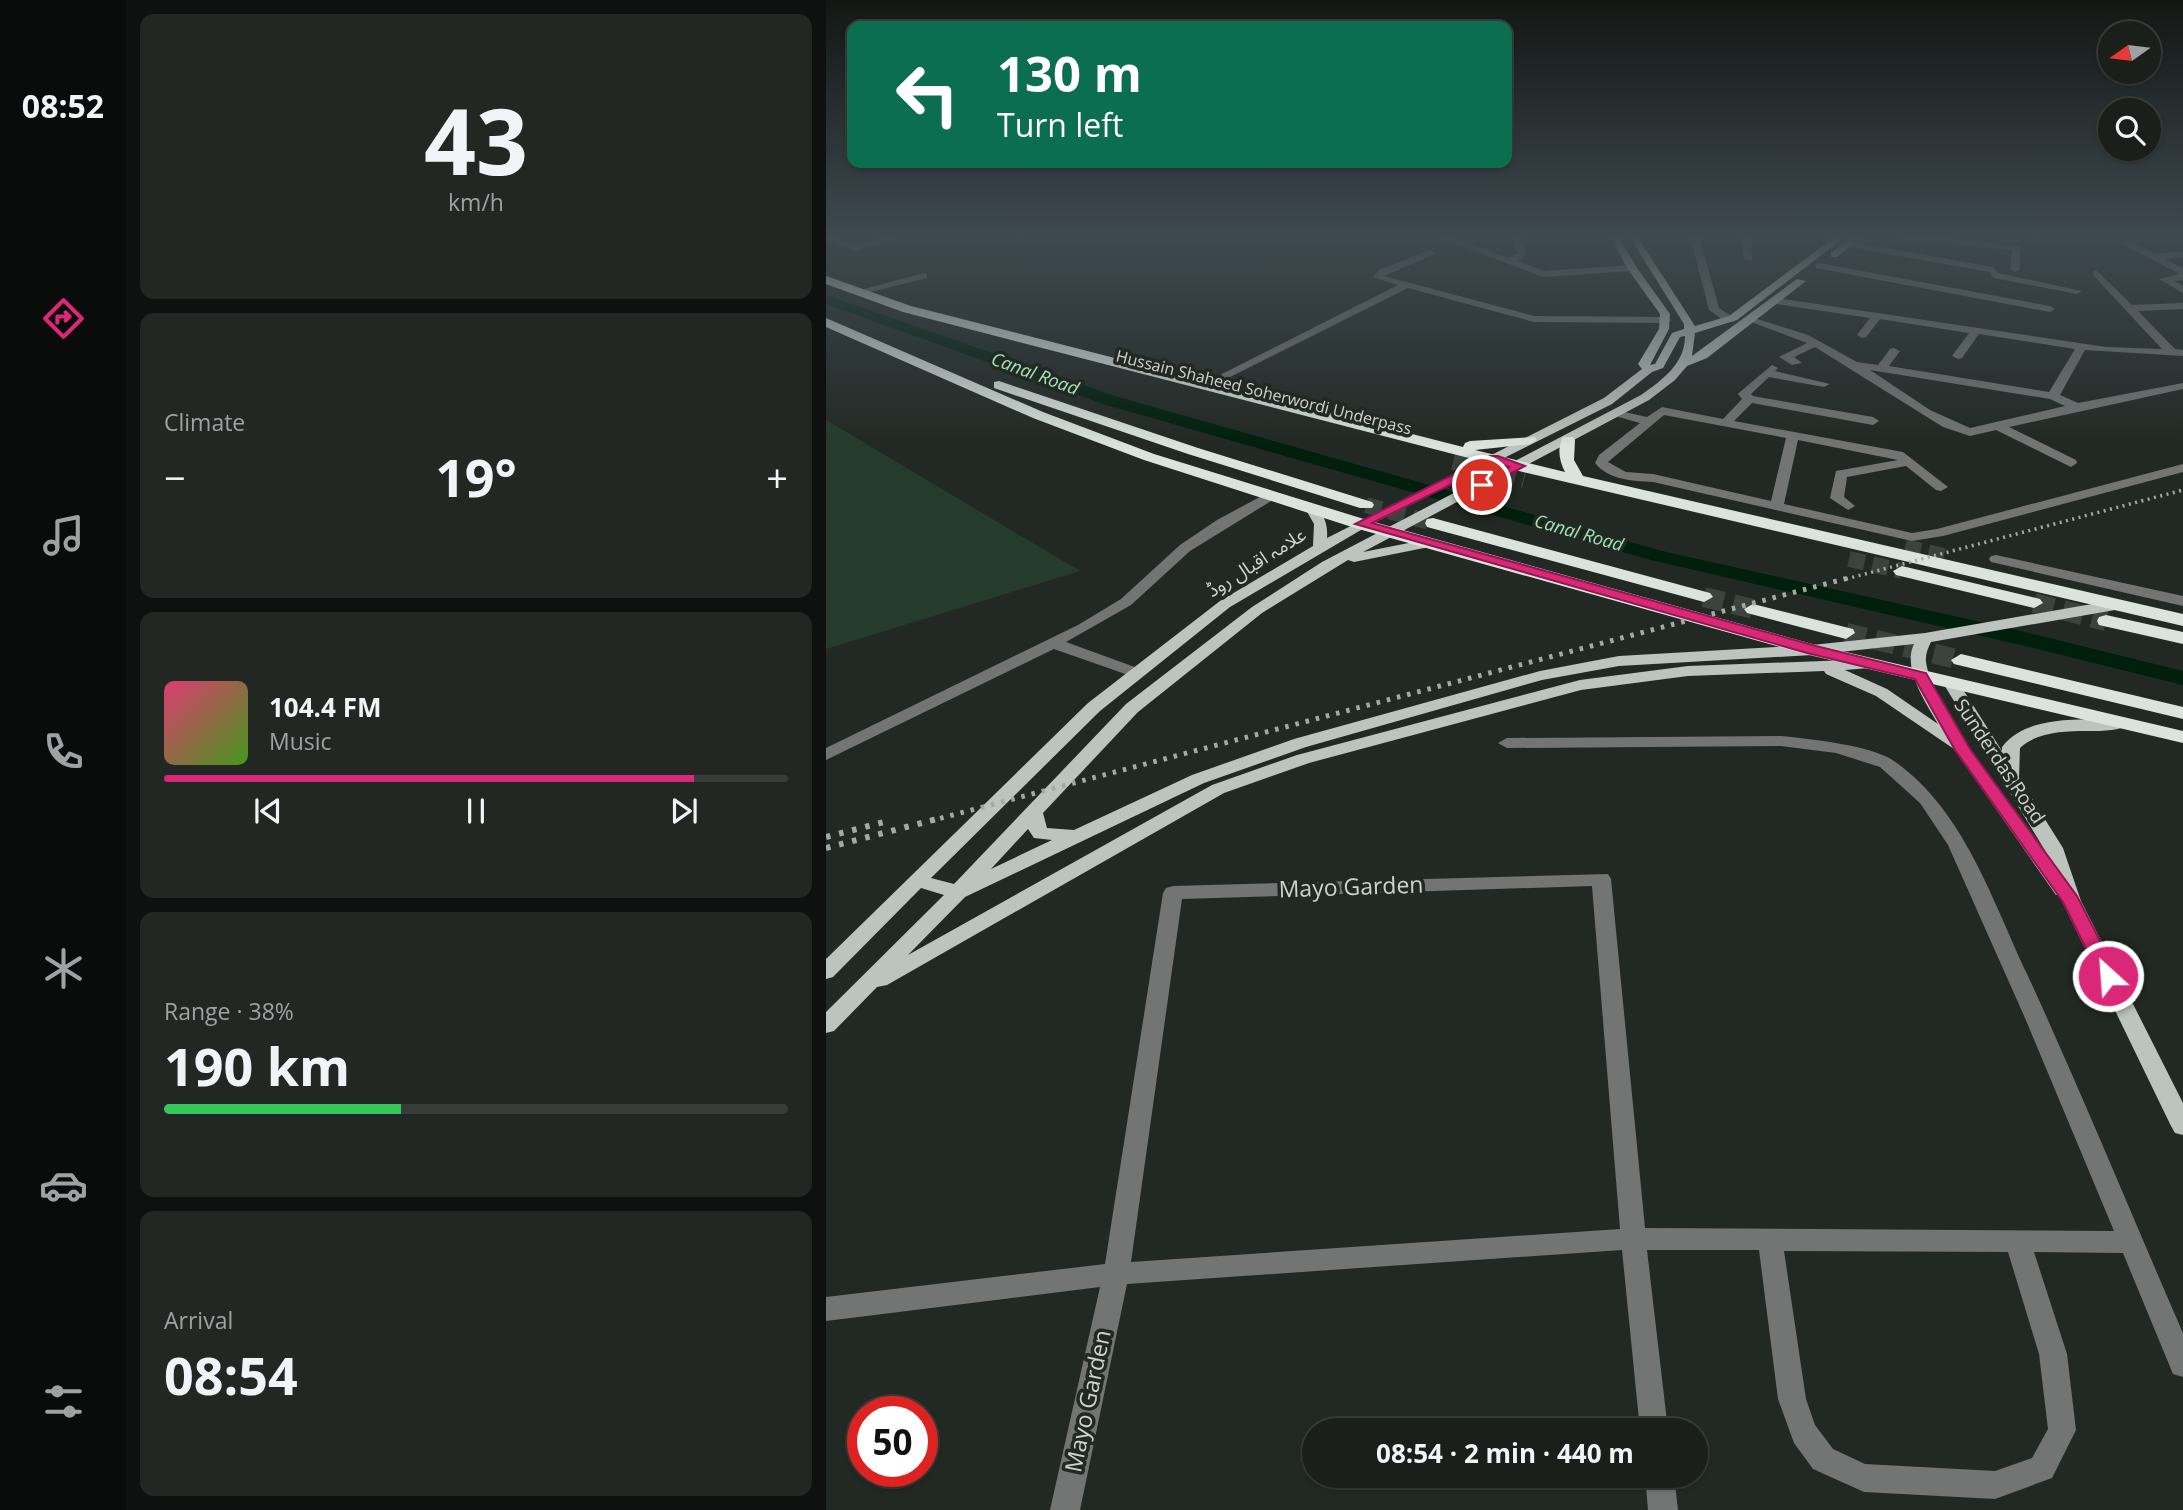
<!DOCTYPE html>
<html lang="en">
<head>
<meta charset="utf-8">
<style>
	body { margin:0; font-family:"Open Sans","Noto Sans Arabic",sans-serif; background:#232724; color:#f1f3f6; height:100vh; display:flex; flex-direction:column; font-size:26px; white-space:nowrap }
	* { box-sizing:border-box; margin:0 }
	p { font-size:23px; color:#9fa2a3 }
	.icon { flex:none; width:38px; height:38px; fill:none; stroke:currentColor; stroke-width:2; stroke-linecap:round; stroke-linejoin:round }
	.map { position:relative; flex:1; overflow:hidden }
	.sheet { display:flex; flex-direction:column; gap:14px; padding:14px; background:#0e110f; width:700px }
	.sheet>* { flex:none }
	.hud { position:absolute; left:21px; top:21px; width:665px; height:147px; border-radius:14px; box-shadow:0 2px 5px #0004,0 0 0 2px #383d3a; background:#0b6e4f; color:#fff; overflow:hidden }
	.needle { width:46px; rotate:256deg }
	.tools { position:absolute; left:1272px; top:21px; display:grid; gap:14px }
	.tools a { display:grid; place-items:center; width:63px; height:63px; border-radius:50%; background:#1a1f1b; box-shadow:0 2px 5px #0004,0 0 0 2px #383d3a; font-size:35px }
	.speed { position:absolute; left:21px; top:1396px; display:flex; gap:14px; font-size:35px; font-weight:700; text-align:center }
	.speed>* { display:grid; place-content:center; width:91px; height:91px; border-radius:50%; background:#1a1f1b; box-shadow:0 2px 5px #0004,0 0 0 2px #383d3a; line-height:1 }
	.speed .limit { border:10px solid #d22; background:#fff; color:#111 }
	.pin { position:absolute; display:grid; place-items:center; width:60px; height:60px; color:#fff; margin:-30px; border:4px solid #fff; border-radius:50%; box-shadow:0 2px 7px #0007 }
	.me { position:absolute; width:77px; margin:-38px; rotate:334deg; stroke-linejoin:round; filter:drop-shadow(0 0 5px #0008) }
	.turn { display:flex; align-items:center; gap:24px; height:147px; padding:0 35px; font-size:32px }
	.turn .icon { width:91px; height:91px; stroke-width:2.5 }
	.turn b { display:block; font-size:49px; line-height:60px }
	.big { font-size:52px; font-weight:700; line-height:1.1 }
	.sheet .tile { flex:1; display:flex; flex-direction:column; justify-content:center; gap:10px; min-width:0; padding:0 24px; border-radius:14px; background:#232724 }
	.sheet .dial { align-items:center; gap:0 }
	.dial b { font-size:91px; line-height:1 }
	.song { display:flex; align-items:center; gap:21px }
	.cover { width:84px; height:84px; border-radius:10px; background:linear-gradient(135deg,hsl(340 70% 55%),hsl(100 70% 35%)) }
	.played { height:7px; border-radius:4px; background:linear-gradient(90deg,#db2777 85%,#383d3a 85%) }
	.keys { display:flex; justify-content:space-around; direction:ltr }
	.heat { display:flex; justify-content:space-between; align-items:center; font-size:38px; direction:ltr }
	.charge { height:10px; border-radius:5px; background:linear-gradient(90deg,#34c759 38%,#383d3a 0) }
	.trip { position:absolute; left:476px; top:1418px; width:406px; height:70px; border-radius:35px; background:#1a1f1b; box-shadow:0 2px 5px #0004,0 0 0 2px #383d3a; font-weight:700; line-height:70px; text-align:center }
	main { display:flex; flex:1; min-height:0 }
	.tabs { display:flex; flex-direction:column; width:126px; justify-content:space-around; align-items:center; background:#0a0c0b; color:#9fa2a3 }
	.tabs .icon { width:49px; height:49px }
	.tabs .active { color:#db2777 }
	.tabs b { font-size:32px; color:#f1f3f6 }
	.map>svg:first-child { display:block }
</style>
</head>
<body>
<main>
<nav class="tabs">
<b>08:52</b>
<svg class="icon active" aria-label="directions" viewBox="0 0 24 24"><path d="M12 3l9 9-9 9-9-9zM9 14v-3h6M13 9l2 2-2 2"/></svg>
<svg class="icon" aria-label="music" viewBox="0 0 24 24"><path d="M9 18V5l10-2v13"/><circle cx="6" cy="18" r="3"/><circle cx="16" cy="16" r="3"/></svg>
<svg class="icon" aria-label="phone" viewBox="0 0 24 24"><path d="M5 4h4l2 5-3 2q2 4 5 5l2-3 5 2v4C11 20 4 13 5 4z"/></svg>
<svg class="icon" aria-label="climate" viewBox="0 0 24 24"><path d="M12 3v18M4 7l16 10M4 17L20 7"/></svg>
<svg class="icon" aria-label="car" viewBox="0 0 24 24"><path d="M5 17H2v-5l4-1 3-4h7l3 4 3 1v5h-3M9 17h6M6 11h13"/><circle cx="7" cy="17" r="2"/><circle cx="17" cy="17" r="2"/></svg>
<svg class="icon" aria-label="filters" viewBox="0 0 24 24"><path d="M4 7h16M4 17h16"/><circle cx="9" cy="7" r="2"/><circle cx="15" cy="17" r="2"/></svg>
</nav>
<section class="sheet">
<div class="tile dial"><b>43</b><p>km/h</p></div>
<div class="tile"><p>Climate</p>
<div class="heat"><a>−</a><b class="big">19°</b><a>+</a></div>
</div>
<div class="tile">
<div class="song"><i class="cover"></i><div><b>104.4 FM</b><p>Music</p></div></div>
<div class="played"></div>
<div class="keys"><svg class="icon" aria-label="previous" viewBox="0 0 24 24"><path d="M18 5L8 12l10 7zM5 5v14"/></svg><svg class="icon" aria-label="pause" viewBox="0 0 24 24"><path d="M8 5v14M16 5v14"/></svg><svg class="icon" aria-label="next" viewBox="0 0 24 24"><path d="M6 5l10 7-10 7zM19 5v14"/></svg></div>
</div>
<div class="tile"><p>Range · 38%</p><b class="big">190 km</b><div class="charge"></div></div>
<div class="tile"><p>Arrival</p><b class="big">08:54</b></div>
</section>
<div class="map">
<svg width="1357" height="1510" viewBox="0 0 1357 1510">
	<rect width="100%" height="100%" fill="#222924"/>
	<!-- green -->
	<path fill="#253c2c" d="M0,420L254,571L0,649Z"/>
	<g fill="none" stroke-linecap="round" stroke-linejoin="round">
		<!-- canal -->
		<path fill="#001f0c" fill-rule="evenodd" d="M0,295L292,397L836,551L1195,631L1357,671V685L1195,645L825,560L280,405L0,304Z"/>
		<!-- highway-tunnel-far1 -->
		<g stroke="#3c423e" stroke-width="16" stroke-dasharray="16 8" stroke-linecap="butt">
			<path d="M627,462L698,480"/>
			<path d="M540,505L607,523"/>
			<path d="M1079,547L1122,557"/>
			<path d="M1023,559L1076,571"/>
		</g>
		<!-- highway-tunnel -->
		<g stroke="#3c423e" stroke-width="20" stroke-dasharray="20 10" stroke-linecap="butt">
			<path d="M878,597L927,609"/>
			<path d="M1208,603L1280,621"/>
			<path d="M1020,633L1135,660"/>
		</g>
		<!-- minor -->
		<g fill="#727573" fill-rule="evenodd">
			<path d="M0,236L30,245L65,236H79L29,251L0,240Z"/>
			<path d="M610,236H622L683,258L691,253L686,236H695L701,254L692,261L718,271L806,265L811,268L806,271L717,277Z"/>
			<path d="M864,236H873L893,308L908,318V322H900L883,310Z"/>
			<path d="M916,236H925L926,261L918,259Z"/>
			<path d="M1071,236H1098L1194,246V269L1189,272L1184,269L1186,250L1076,239Z"/>
			<path d="M1021,241L1167,267L1172,273L1256,291L1251,294L1168,278L1163,272L1018,246V242Z"/>
			<path d="M1298,241H1304L1329,254L1357,251V257L1339,259L1357,268V280L1348,281L1357,286V293L1333,279L1354,274L1298,245Z"/>
			<path d="M604,250L609,253L607,255L558,276L708,316L840,317L845,320L840,323L708,322L582,288L382,388L372,386L572,285L547,277L553,270Z"/>
			<path d="M993,263L1224,306L1229,309L1224,312L990,268V264Z"/>
			<path d="M1270,270L1306,305L1357,303V309L1312,311L1349,349L1357,350V356L1259,350L1234,395L1252,403L1357,383V389L1183,427L1250,460L1251,463L1245,467L1170,430L1144,436L1117,427L989,347L968,357L976,363L966,365L953,357L981,343L920,320L925,317L982,335L1031,362L1052,365L1064,349L1068,348L1074,351L1063,366L1223,392L1249,349L1153,334L1136,358L1132,359L1126,356L1143,333L1054,319L1040,337L1036,338L1031,335L1044,318L951,304L946,301L951,298L1280,347L1336,349L1267,275V271ZM1044,370L1224,399L1239,406L1144,428L1104,410Z"/>
			<path d="M98,273L101,274V278L32,295L27,292Z"/>
			<path d="M946,365L952,368L949,371L1004,384L998,387L943,377L925,394L927,396L1047,417L1053,421L1047,425L926,403L908,421L1077,452L1122,487L1115,491L1110,490L1080,466L1021,477L1018,497L1029,506L1022,510L1004,498L1010,471L1072,460L972,440L958,504L1086,533L1111,529L1357,464V472L1117,536L1086,541L827,482C806,481 783,480 769,463L773,455L814,423L789,416V410L821,417L836,407L897,419L916,399L912,394L914,392ZM838,415L960,438L945,501L827,474L800,472L782,462Z"/>
			<path d="M445,491L450,492V498L364,551L305,605L240,642L317,670L319,673L317,676H305L228,649L0,760V748L252,625L295,599L354,545L391,520Z"/>
			<path d="M1170,555L1357,596V606L1165,562L1163,559L1165,556Z"/>
			<path d="M955,736C984,739 1045,745 1068,761C1138,810 1166,900 1201,974C1256,1093 1305,1214 1357,1333V1377L1347,1374L1297,1253L1208,1252L1241,1354L1250,1430L1226,1478L1169,1499L1038,1492L987,1469L968,1443L952,1399L933,1250H821L842,1430H814L796,1250L301,1284L254,1510H224L274,1287L0,1321V1297L279,1264L337,893L340,888L347,886L782,874L785,879L819,1228L1288,1231L1199,1018L1122,845L1094,803L1054,767L1010,753L955,746L681,748L672,743L681,738ZM766,886L794,1229L305,1262L356,899ZM958,1251L1182,1252L1213,1354L1222,1429L1206,1458L1169,1471L1039,1464L1007,1449L989,1425L980,1399Z"/>
			<path d="M819,1475H848L852,1510H822Z"/>
		</g>
		<!-- major -->
		<g fill="#bdc4bf" fill-rule="evenodd">
			<path d="M784,236H792L811,268L844,314L843,329L824,365L829,364L846,333L858,329V324L803,236H811L869,326L903,316L1010,236H1020L911,320L869,333L866,356L971,279L980,281L881,358L861,366L849,380L823,400L537,552L603,539L608,540V546L528,562L522,560L436,613L312,712L217,813L221,828L248,830L366,775L468,739L714,671L793,656L986,645L1099,633L1289,600L1294,602L1297,605L1294,608L1289,610L1105,642C1102,648 1099,655 1100,662C1107,711 1188,809 1220,852L1117,683L1119,680H1131L1176,751V747C1201,714 1256,720 1293,719L1302,724C1286,740 1224,719 1194,748L1193,778L1237,848L1255,901L1357,1103V1135L1349,1133L1345,1126L1233,895H1230L1128,749L1050,696L1000,674L998,671L862,676L755,690L483,763L398,793L61,985L51,987L8,1031L0,1033V1012L118,895L95,888L7,977L0,979V959L262,703L394,601L487,546L488,524L479,508L481,505H491C498,517 502,524 501,538L778,398L816,369L812,364L833,329L834,314L801,268ZM859,336C859,364 836,380 815,395L496,562L426,607L300,704L128,884L105,878L274,711L404,607L540,527L786,404L826,372L837,368L854,337ZM1088,644C1076,668 1100,703 1112,724L1061,689L1019,670L1055,667L1057,664L1055,661L1049,659L862,666L754,680L471,755L386,785L82,955L139,897L378,783L480,747L716,680L793,666L986,655ZM202,829L208,838L226,840L165,869Z"/>
			<path d="M1027,236H1037L1011,257H1005V253Z"/>
		</g>
		<!-- highway -->
		<g fill="#dae4dd" fill-rule="evenodd">
			<path d="M0,276L85,306L637,447L639,443L644,441L709,437L711,440L704,444L649,450L739,472C733,460 731,449 737,437H747L749,440L748,460L757,476L1357,614V626L693,471L77,312L0,284Z"/>
			<path d="M0,318L217,412L328,454L541,520L990,645L1357,731V743L979,654L529,528L318,460L207,418L0,327Z"/>
			<path d="M173,381L372,448L546,502L548,505L546,508H534L362,454L168,388V382Z"/>
			<path d="M607,518L884,593L887,597L878,602L601,527L599,523L601,519Z"/>
			<path d="M1076,566L1214,599L1217,603L1208,608L1070,575L1067,571Z"/>
			<path d="M927,604L1027,629L1029,633L1020,639L921,613L918,609Z"/>
			<path d="M1280,615L1357,632V644L1273,625L1271,621L1273,617Z"/>
			<path d="M1135,654L1357,707V719L1128,664L1125,660Z"/>
		</g>
		<!-- rail-far2 -->
		<path stroke="#a4a9a5" stroke-width="3.5" stroke-dasharray="2 4.5" stroke-linecap="butt" d="M1020,579L1357,490"/>
		<!-- rail-far1 -->
		<path stroke="#a4a9a5" stroke-width="5" stroke-dasharray="3.5 7" stroke-linecap="butt" d="M104,821L1026,577"/>
		<!-- rail -->
		<g stroke="#a4a9a5" stroke-width="6" stroke-dasharray="4.5 9" stroke-linecap="butt">
			<path d="M0,837L58,822"/>
			<path d="M0,848L111,819"/>
		</g>
	</g>
	<!-- sky -->
	<linearGradient id="sky" x2="0" y2="1"><stop stop-color="#131714"/><stop offset="0.53" stop-color="#3e4950"/><stop offset="1" stop-color="#3e4950" stop-opacity="0"/></linearGradient>
	<rect width="1357" height="447" fill="url(#sky)"/>
	<!-- route -->
	<path fill="#db2777" stroke="#8e194d" stroke-width="2" d="M664,456H672L699,466L660,487H652V482L683,467L669,463L546,523L990,646L1100,673L1144,749L1251,896L1292,976L1289,981H1276L1237,902L1129,750L1089,679L981,653L529,524Z"/>
	<g text-anchor="middle" stroke-width="7" stroke-linejoin="round" paint-order="stroke">
		<!-- far-street labels -->
		<g font-size="16" fill="#cfd3d0" stroke="#222924">
			<text transform="translate(438 392) rotate(14)" y="6">Hussain Shaheed Soherwordi Underpass</text>
		</g>
		<!-- far-water labels -->
		<g font-size="18" font-style="italic" fill="#a3e1b6" stroke="#222924">
			<text transform="translate(209 374) rotate(20)" y="6">Canal Road</text>
			<text transform="translate(753 533) rotate(16)" y="6">Canal Road</text>
		</g>
		<!-- street labels -->
		<g font-size="19" fill="#cfd3d0" stroke="#222924">
			<text transform="translate(430 562) rotate(-32)" y="7">علامہ اقبال روڈ</text>
			<text transform="translate(1174 761) rotate(56)" y="7">Sunderdas Road</text>
		</g>
		<!-- near-street labels -->
		<g font-size="23" fill="#cfd3d0" stroke="#222924">
			<text transform="translate(525 887) rotate(-2)" y="8">Mayo Garden</text>
			<text transform="translate(262 1401) rotate(-78)" y="8">Mayo Garden</text>
		</g>
	</g>
</svg>
<div class="tools">
<a><svg class="needle" viewBox="-14 -14 28 28"><path d="M0-13l5 13h-10z" fill="#e53935"/><path d="M0 13l5-13h-10z" fill="#9fa2a3"/></svg></a>
<a><svg class="icon" aria-label="search" viewBox="0 0 24 24"><circle cx="10" cy="10" r="6"/><path d="M15 15l6 6"/></svg></a>
</div>
<div class="speed"><div class="limit">50</div></div>
<div class="pin" style="left:656px;top:485px;background:#d93025"><svg class="icon" aria-label="arrive" viewBox="0 0 24 24"><path d="M6 21V4h12l-3 4 3 4H6"/></svg></div>
<svg class="me" style="left:1282px;top:976px" viewBox="-20 -20 40 40"><circle r="17" fill="#db2777" stroke="#fff" stroke-width="3"/><path d="M0-11L8 9 0 5-8 9z" fill="#fff"/></svg>
<div class="trip">08:54 · 2 min · 440 m</div>
<div class="hud">
<div class="turn"><svg class="icon" aria-label="left" viewBox="0 0 24 24"><path d="M17 20v-9H6M10 6l-5 5 5 5"/></svg><div><b>130 m</b>Turn left</div></div>
</div>
</div>
</main>
</body>
</html>
